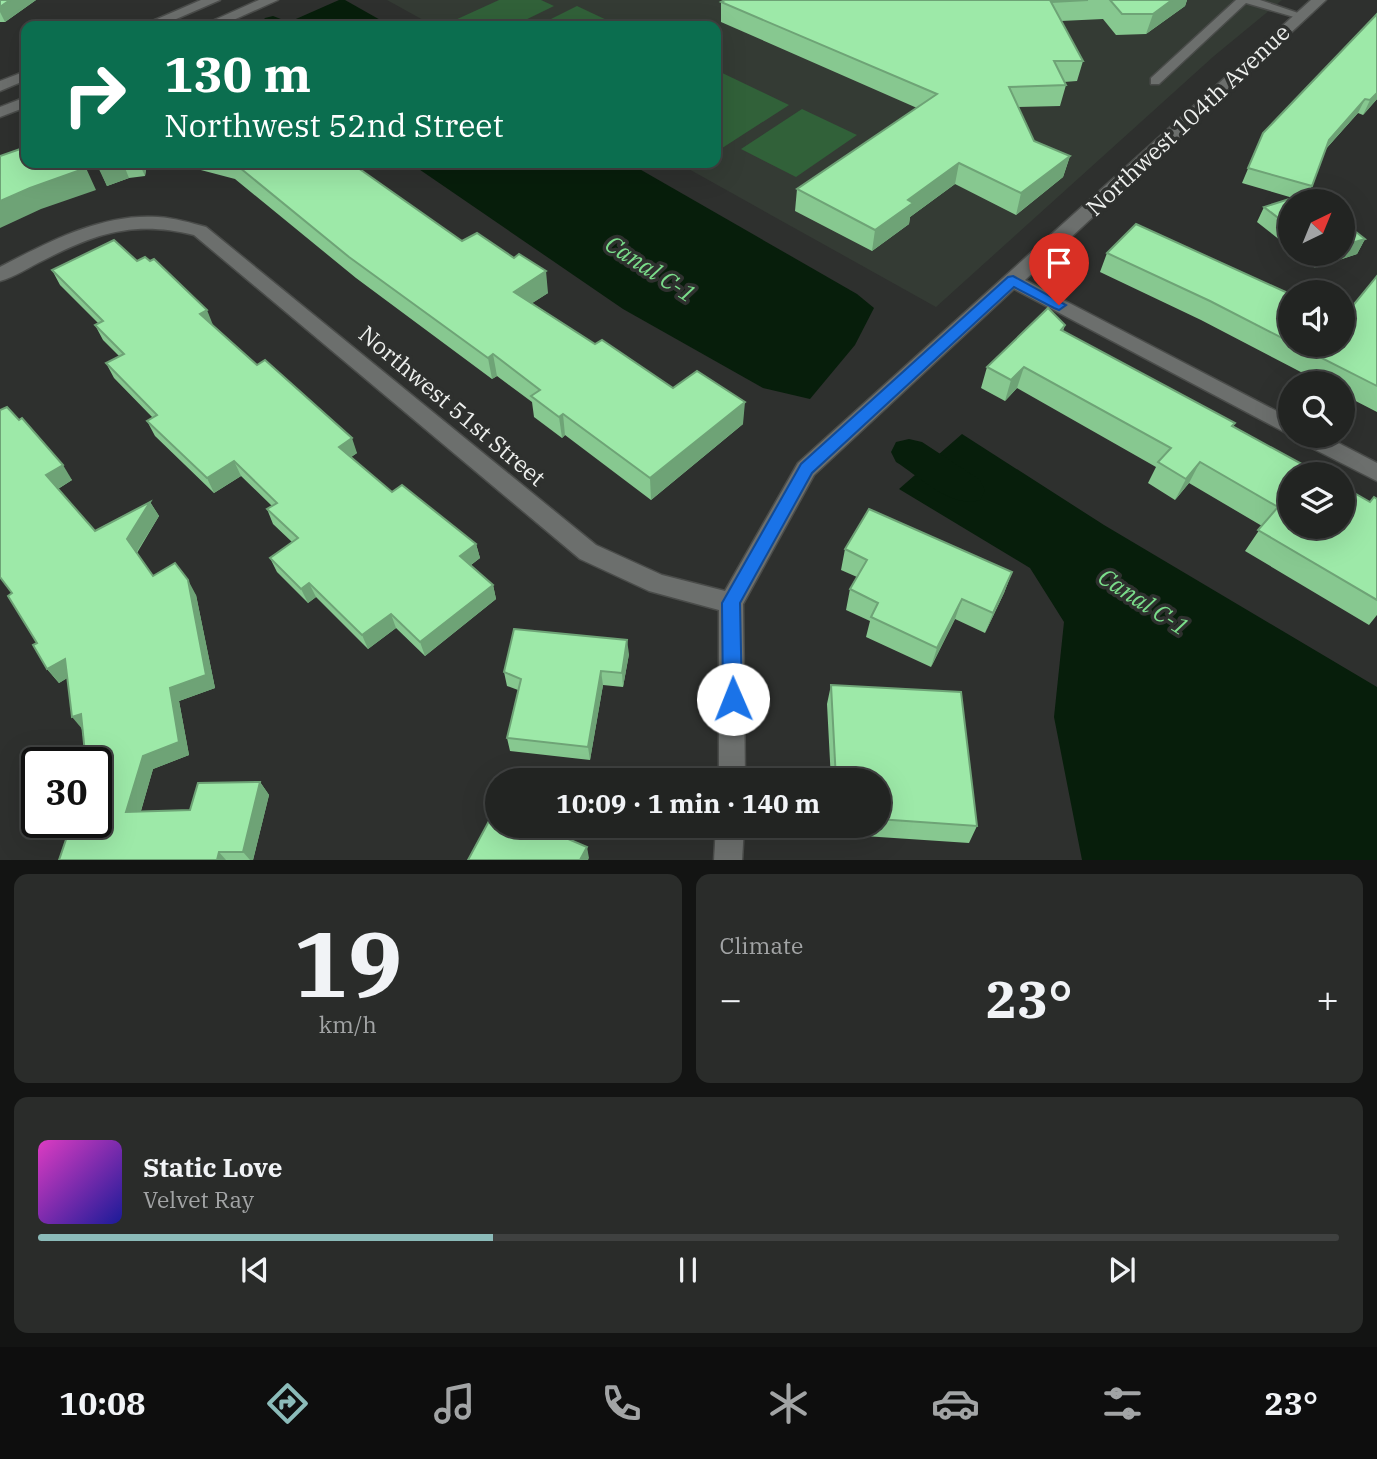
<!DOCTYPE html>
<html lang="en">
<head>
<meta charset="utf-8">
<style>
	body { margin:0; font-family:"IBM Plex Serif",serif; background:#2a2c2a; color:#f1f3f6; height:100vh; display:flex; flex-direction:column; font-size:26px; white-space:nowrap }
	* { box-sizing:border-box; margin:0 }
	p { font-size:23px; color:#a2a4a5 }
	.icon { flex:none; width:38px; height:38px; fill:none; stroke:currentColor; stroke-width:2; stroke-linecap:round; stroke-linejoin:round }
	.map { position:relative; height:860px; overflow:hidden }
	.panel { display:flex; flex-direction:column; gap:14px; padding:14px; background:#131413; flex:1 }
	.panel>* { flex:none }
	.top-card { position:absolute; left:21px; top:21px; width:700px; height:147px; border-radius:14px; box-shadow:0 7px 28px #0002,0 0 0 2px #3f4140; background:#0b6e4f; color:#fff; overflow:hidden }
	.needle { width:46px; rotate:43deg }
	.fabs { position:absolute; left:1278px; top:189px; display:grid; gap:14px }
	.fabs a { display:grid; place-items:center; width:77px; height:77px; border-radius:50%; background:#222422; box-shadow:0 7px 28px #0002,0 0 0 2px #3f4140; font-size:35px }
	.speed { position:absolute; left:21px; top:747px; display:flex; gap:14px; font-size:35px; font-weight:700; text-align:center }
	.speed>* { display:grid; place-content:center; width:91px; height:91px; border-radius:50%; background:#222422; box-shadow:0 7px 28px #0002,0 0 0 2px #3f4140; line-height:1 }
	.speed .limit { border:4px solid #111; border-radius:10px; background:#fff; color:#111 }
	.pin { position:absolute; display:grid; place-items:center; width:60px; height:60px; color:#fff; margin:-72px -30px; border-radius:50% 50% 50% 0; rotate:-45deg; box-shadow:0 0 7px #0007 }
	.pin .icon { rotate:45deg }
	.me { position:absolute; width:77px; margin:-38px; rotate:359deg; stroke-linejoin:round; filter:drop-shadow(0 0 5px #0008) }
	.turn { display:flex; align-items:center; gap:24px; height:147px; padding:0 28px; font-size:32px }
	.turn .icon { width:91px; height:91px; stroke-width:2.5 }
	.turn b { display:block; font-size:49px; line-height:60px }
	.big { font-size:52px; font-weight:700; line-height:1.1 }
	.panel .widget { flex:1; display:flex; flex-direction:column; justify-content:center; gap:10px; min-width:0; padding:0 24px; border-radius:14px; background:#2a2c2a }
	.panel .dial { align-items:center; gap:0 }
	.dial b { font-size:91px; line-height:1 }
	.song { display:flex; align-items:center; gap:21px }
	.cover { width:84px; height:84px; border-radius:10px; background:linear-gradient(135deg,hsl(310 70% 55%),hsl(240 70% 35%)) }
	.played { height:7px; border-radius:4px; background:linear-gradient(90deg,#8bbbb9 35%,#3f4140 35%) }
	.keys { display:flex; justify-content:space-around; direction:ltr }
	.heat { display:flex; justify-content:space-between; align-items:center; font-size:38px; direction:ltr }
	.panel .tiles { flex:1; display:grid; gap:14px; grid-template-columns:1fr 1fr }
	.widget:last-child { grid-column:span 2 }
	.trip { position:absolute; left:485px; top:768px; width:406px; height:70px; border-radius:35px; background:#222422; box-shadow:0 7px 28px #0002,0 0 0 2px #3f4140; font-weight:700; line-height:70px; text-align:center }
	.dock { display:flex; height:112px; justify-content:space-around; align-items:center; background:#0e0e0e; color:#a2a4a5 }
	.dock .icon { width:49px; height:49px }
	.dock .active { color:#8bbbb9 }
	.dock b { font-size:32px; color:#f1f3f6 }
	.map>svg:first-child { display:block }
</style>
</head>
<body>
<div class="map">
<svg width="1377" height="861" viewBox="0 0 1377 861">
	<rect width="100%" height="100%" fill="#2e302e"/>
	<!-- built -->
	<path fill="#343b34" d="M387,0H1282L1214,56L936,307L678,163H716V26H434Z"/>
	<!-- green -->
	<g fill="#316139">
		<path d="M499,0H541L554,6L513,26H463L453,21Z"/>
		<path d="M577,6L611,22L603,26H537Z"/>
		<path d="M716,70L789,105L716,152Z"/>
		<path d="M802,109L857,135L796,177L741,149Z"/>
	</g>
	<!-- water -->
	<g fill="#071e0b">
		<path d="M339,0H345L391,26H280Z"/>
		<path d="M410,163H629L857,294L874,308L855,345L810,399L763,388L623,309Z"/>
		<path d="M962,434L1104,525L1377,687V860H1082L1054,717L1064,622L1030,568L899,489Z"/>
	</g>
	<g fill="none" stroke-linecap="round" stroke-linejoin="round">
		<!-- canal -->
		<g fill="#071e0b" fill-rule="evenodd">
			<path d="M273,16L286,21L290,26H264L261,23L265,18Z"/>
			<path d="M909,439L922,442L980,480L985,490L980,500C951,509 920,477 896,462L891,452L896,442Z"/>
		</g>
		<defs>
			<path id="lane" d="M1236,0H1260L1307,16L1301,19L1246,3L1159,84H1151V78Z"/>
			<g id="street">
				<path d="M1311,0H1326L1025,280L1290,418V435L1014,289L814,475L743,604L745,780H719V610L649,591L580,559L194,235C135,220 96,233 44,260C29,267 15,277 0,281V267C48,242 102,213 158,217C175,218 191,223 206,227L596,545L662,575L725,591L798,463Z"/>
				<path d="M1297,436H1325L1377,463V481L1300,442Z"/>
				<path d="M716,826H744L742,861H714Z"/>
			</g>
			<g id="secondary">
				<path d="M201,0H220L160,26H141Z"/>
				<path d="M259,0H278L220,26H201Z"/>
				<path d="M26,71V80L0,91V81Z"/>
				<path d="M26,97V107L0,117V107Z"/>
			</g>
		</defs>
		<!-- lane casing -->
		<use href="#lane" stroke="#4a4c4a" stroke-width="3"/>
		<!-- street casing -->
		<use href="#street" stroke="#4a4c4a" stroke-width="3"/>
		<!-- secondary casing -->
		<use href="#secondary" stroke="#4a4c4a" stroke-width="3"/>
		<!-- lane -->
		<use href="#lane" fill="#6c6f6d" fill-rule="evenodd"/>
		<!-- street -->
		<use href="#street" fill="#6c6f6d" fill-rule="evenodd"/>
		<!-- secondary -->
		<use href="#secondary" fill="#6c6f6d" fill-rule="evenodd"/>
	</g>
	<!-- wall -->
	<g fill="#87c890">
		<path d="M0,0H36L5,22H0Z"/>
		<path d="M725,0H1187L1185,6L1146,34L1116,35L1103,19L1061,21L1083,61L1077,81L1064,82L1066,85L1060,106L1018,107L1034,141L1070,156L1063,177L1016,215L955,184L910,217L909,224L872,251L795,211L797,189L917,108L721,22V2Z"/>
		<path d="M1377,14V99L1363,115L1358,113L1325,150L1312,186L1308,196L1290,201V248L1257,222L1264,207L1293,198L1242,183L1263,133Z"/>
		<path d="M97,163H147L145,176L129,178L107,186Z"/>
		<path d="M169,163H356L357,167L462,241L548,293L532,303L595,344L673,388L743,424L651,500L565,435L562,438L534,417L532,402L497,376L492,379L356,278L235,179L197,169L196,166L195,169Z"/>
		<path d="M1365,239L1357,254L1315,268L1297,254H1342Z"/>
		<path d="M1107,253L1290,294V345H1342L1351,308L1377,276V412L1342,394V383H1322L1201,320L1100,272Z"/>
		<path d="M137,261L213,325L257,365L357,453L351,457L392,492L476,544L480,558L471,565L493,585L496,599L425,656L396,628L368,649L316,597L308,603L277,572L270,558L292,542L273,524L267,509L272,506L241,476L214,493L155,436L147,421L153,418L114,378L106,363L119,356L103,340L95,325L98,323L60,285L52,270Z"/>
		<path d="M1065,325L1063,331L1235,423L1233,426L1370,502L1377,499V615L1369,625L1245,551L1262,526L1189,483L1175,500L1148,483L1156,467L1017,388L1005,401L981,388L987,367Z"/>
		<path d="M0,410L72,480L58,489L95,531L150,502L159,516L137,553L153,576L196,595L215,688L179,701L189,755L153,769L141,811L190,810L260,782L269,795L253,860H59L96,822L82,730L67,678L59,683L47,669L37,643L12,593Z"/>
		<path d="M845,549L1012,572L1004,593L985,633L955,619L931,667L866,637L870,621L846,610L850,589L857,577L841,570Z"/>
		<path d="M629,654L623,687L603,685L590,760L510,751L507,738L518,690L507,686L504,672Z"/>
		<path d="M831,685L977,826L969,843L834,834V826H878V780H831L827,704Z"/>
	</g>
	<!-- shaded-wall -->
	<g fill="#6ea376">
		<path d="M10,0H36L5,22L0,12V7Z"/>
		<path d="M1172,0H1187L1185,6L1146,34L1153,14Z"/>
		<path d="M1377,93V99L1363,115L1370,100Z"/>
		<path d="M1365,99L1358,113L1321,154L1329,140Z"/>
		<path d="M1070,156L1063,177L1016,215L1021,193Z"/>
		<path d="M102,163H123L129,178L107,186L97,165Z"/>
		<path d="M139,163H147L145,176Z"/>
		<path d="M959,163L955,184L910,217L909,224L872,251L875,230L908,200Z"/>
		<path d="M86,168L96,190L41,209L0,228V201L30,188Z"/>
		<path d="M1365,239L1357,254L1315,268L1322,254H1342V246Z"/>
		<path d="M546,271L548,293L517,313L514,292Z"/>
		<path d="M207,310L213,325L206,329L200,314Z"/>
		<path d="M493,354L497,376L492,379L488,358Z"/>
		<path d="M1024,367L1017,388L1005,401L1011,380Z"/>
		<path d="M745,402L743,424L651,500L650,478Z"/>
		<path d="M563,414L565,435L562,438L559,417Z"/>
		<path d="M352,438L357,453L344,462L339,447Z"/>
		<path d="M234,461L241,476L214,493L207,478Z"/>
		<path d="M1200,462L1189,483L1175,500L1186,479Z"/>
		<path d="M63,465L72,480L56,490L46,475Z"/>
		<path d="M150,502L159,516L136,553L127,539Z"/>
		<path d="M476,544L480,558L464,570L460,556Z"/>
		<path d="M1012,572L1004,593L985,633L993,613Z"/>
		<path d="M188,580L196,595L215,688L179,701L189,755L153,769L137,824L126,812L143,756L170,688Z"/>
		<path d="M309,583L316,597L308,603L301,589Z"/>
		<path d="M493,585L496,599L425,656L420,642Z"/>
		<path d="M962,599L955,619L931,667L937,648Z"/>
		<path d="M391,614L396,628L368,649L362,635Z"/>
		<path d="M627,640L629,654L623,687L622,673Z"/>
		<path d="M65,659L76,673L59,683L47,669Z"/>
		<path d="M601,671L603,685L590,760L588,747Z"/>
		<path d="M81,714L83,730L72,717Z"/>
		<path d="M260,782L269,795L253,860H250L243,852Z"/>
		<path d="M587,847L589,858L588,860H580Z"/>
		<path d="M219,852L226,860H217Z"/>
	</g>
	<!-- building -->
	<g fill="#9de9a8" stroke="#6ea376" stroke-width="2">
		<path d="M0,0H10L0,7Z"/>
		<path d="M725,0H1088L1051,2L1083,61H1054L1066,85L1009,87L1034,141L1070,156L1021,193L959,163L908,200L913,203L875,230L797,189L937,94L721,2Z"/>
		<path d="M1110,0H1172L1153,14H1122Z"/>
		<path d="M1377,14V93L1370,100L1365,99L1329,140L1312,186L1248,168L1263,133Z"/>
		<path d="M26,147V163H82L86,168L30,188L0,201V156Z"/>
		<path d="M234,163H351L462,241L477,233L514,258L519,254L546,271L514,292L595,344L602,340L673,388L697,371L745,402L650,478L563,414L559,417L531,396L540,390L493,354L488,358L349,257Z"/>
		<path d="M1305,194L1315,201H1290V227L1264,207Z"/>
		<path d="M1342,221L1365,239L1342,246Z"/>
		<path d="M1136,224L1290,294V342L1210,301L1107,253Z"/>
		<path d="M114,240L137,261L145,257L150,261L154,259L207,310L200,314L257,365L265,360L352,438L339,447L392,492L402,485L476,544L460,556L493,585L420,642L391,614L362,635L309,583L301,589L270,558L298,538L267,509L277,503L234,461L207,478L147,421L157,415L106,363L124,354L95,325L103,321L52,270Z"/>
		<path d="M1377,276V386L1296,345H1342V304L1351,308Z"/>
		<path d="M1048,308L1065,325L1061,330L1235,423L1232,426L1320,474H1290V527H1342V486L1370,502L1374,497L1377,499V600L1258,530L1278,507L1200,462L1186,479L1158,462L1171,448L1024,367L1011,380L987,367Z"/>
		<path d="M7,407L19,420L22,418L63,465L46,475L95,531L150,502L127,539L153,576L175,563L188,580L206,675L170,688L179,742L143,756L126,812L190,810L198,783L260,782L243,852H219L217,860H59L72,822H96V763H86L81,714L72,717L65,659L47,669L33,645L37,643L8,596L12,593L0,577V410Z"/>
		<path d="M869,509L1012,572L993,613L962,599L937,648L871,617L878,603L850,589L867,560L845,549Z"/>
		<path d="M514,629L627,640L622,673L601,671L588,747L507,738L521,679L504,672Z"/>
		<path d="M831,685L961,692L977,826L878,819V780H836Z"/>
		<path d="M496,808L497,826H538L587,847L580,860H468Z"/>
	</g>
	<!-- route -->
	<path fill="#1a73e8" stroke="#114b97" stroke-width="2" d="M1013,276L1066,305L1059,310L1054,308L1014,287L812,473L740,603L742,699L740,706L733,708L726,706L723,699L722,603L801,464L1008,277Z"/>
	<g text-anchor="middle" stroke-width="7" stroke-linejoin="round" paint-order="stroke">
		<!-- street labels -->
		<g font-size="23" fill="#edefed" stroke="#2e302e">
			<text transform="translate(1188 120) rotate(-43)" y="8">Northwest 104th Avenue</text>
			<text transform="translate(452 406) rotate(40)" y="8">Northwest 51st Street</text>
		</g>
		<!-- water labels -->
		<g font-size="24" font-style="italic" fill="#7adc8a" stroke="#2e302e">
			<text transform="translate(650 269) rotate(33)" y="8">Canal C-1</text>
			<text transform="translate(1143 602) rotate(33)" y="8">Canal C-1</text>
		</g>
	</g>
</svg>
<div class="fabs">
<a><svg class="needle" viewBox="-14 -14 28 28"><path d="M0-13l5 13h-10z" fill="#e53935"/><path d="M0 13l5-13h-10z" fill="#a2a4a5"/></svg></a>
<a><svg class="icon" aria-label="sound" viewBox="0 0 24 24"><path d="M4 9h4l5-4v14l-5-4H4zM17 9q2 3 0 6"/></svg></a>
<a><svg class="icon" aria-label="search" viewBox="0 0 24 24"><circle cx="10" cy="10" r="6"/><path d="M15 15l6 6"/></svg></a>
<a><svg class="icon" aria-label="layers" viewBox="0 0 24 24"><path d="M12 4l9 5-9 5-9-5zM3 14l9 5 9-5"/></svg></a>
</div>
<div class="speed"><div class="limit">30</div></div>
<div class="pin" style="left:1059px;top:305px;background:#d93025"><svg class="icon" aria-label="arrive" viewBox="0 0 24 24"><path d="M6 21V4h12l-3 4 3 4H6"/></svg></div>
<svg class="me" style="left:733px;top:699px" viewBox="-20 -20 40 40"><circle r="19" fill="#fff"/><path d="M0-13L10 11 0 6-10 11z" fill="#1a73e8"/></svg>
<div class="trip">10:09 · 1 min · 140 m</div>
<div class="top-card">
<div class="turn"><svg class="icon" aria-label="right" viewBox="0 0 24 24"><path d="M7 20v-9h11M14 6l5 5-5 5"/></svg><div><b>130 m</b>Northwest 52nd Street</div></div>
</div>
</div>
<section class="panel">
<div class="tiles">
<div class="widget dial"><b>19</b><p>km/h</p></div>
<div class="widget"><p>Climate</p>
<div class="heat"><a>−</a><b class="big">23°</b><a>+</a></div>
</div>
<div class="widget">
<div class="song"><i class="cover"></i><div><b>Static Love</b><p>Velvet Ray</p></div></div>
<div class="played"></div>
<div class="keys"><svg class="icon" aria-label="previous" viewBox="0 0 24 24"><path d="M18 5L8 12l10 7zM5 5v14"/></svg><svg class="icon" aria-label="pause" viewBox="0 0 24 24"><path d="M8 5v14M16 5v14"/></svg><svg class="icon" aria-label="next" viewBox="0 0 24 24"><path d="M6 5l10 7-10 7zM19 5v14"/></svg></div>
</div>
</div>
</section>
<nav class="dock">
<b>10:08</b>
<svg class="icon active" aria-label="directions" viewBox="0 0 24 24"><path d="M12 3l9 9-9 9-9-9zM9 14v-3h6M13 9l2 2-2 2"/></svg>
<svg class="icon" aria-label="music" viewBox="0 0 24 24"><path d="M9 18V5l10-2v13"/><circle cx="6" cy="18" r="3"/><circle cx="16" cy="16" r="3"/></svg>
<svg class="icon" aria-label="phone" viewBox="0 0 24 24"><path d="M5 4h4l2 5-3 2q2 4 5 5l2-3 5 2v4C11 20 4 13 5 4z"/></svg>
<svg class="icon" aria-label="climate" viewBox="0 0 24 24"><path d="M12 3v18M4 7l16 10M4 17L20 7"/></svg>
<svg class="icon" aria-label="car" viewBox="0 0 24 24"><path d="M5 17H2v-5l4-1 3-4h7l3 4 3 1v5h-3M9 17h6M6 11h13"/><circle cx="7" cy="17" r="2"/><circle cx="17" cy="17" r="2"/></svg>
<svg class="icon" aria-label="filters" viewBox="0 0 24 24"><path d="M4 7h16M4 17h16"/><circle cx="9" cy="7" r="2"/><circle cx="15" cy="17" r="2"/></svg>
<b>23°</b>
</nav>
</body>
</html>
